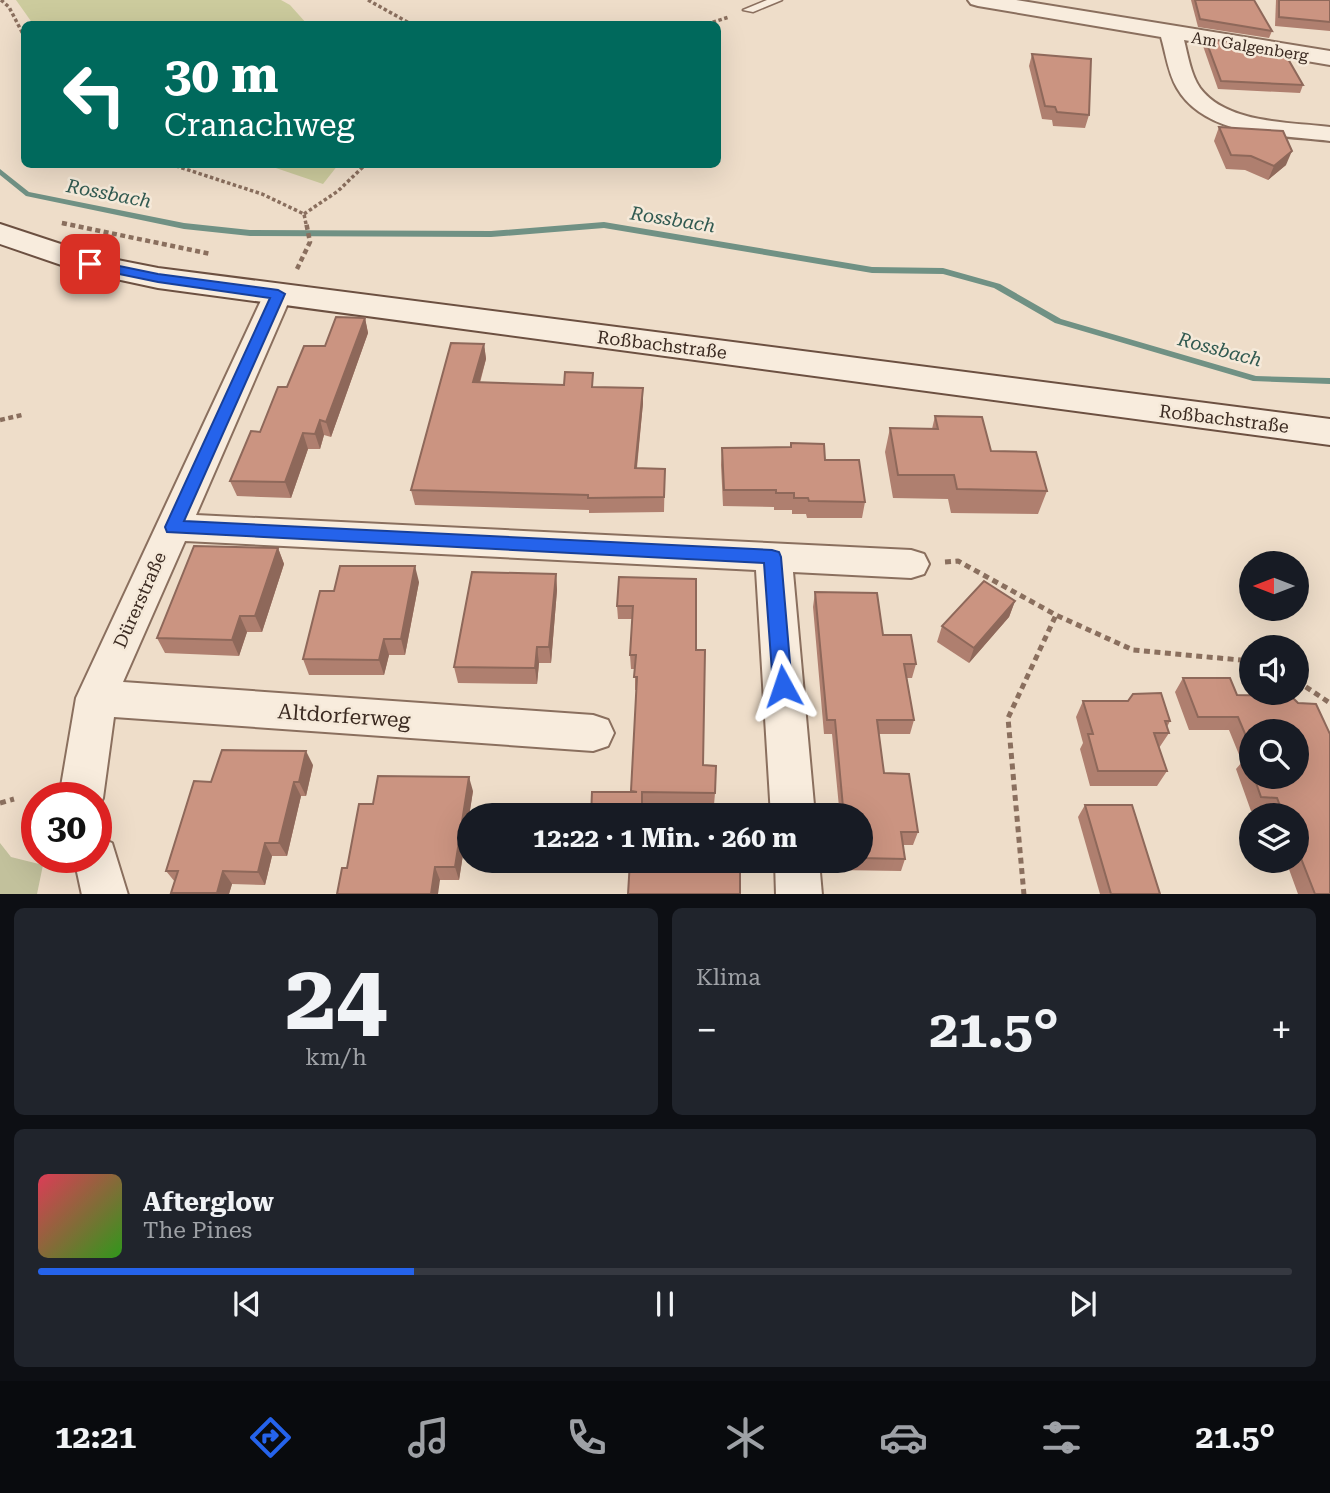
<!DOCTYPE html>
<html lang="de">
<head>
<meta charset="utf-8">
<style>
	body { margin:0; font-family:"Roboto Serif",serif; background:#20242c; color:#f1f3f6; height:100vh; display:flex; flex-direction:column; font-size:26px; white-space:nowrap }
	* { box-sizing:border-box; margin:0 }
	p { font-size:23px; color:#9ea1a6 }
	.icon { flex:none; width:38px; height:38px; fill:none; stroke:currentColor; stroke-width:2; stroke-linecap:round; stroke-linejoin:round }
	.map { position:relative; height:894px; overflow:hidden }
	.drawer { display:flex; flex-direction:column; gap:14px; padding:14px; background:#0d0f14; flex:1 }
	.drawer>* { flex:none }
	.banner { position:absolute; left:21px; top:21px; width:700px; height:147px; border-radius:10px; box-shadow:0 7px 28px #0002; background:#00695c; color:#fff; overflow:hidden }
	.needle { width:46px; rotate:270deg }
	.fabs { position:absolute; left:1239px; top:551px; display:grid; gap:14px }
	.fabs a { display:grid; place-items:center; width:70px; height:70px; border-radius:50%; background:#171b24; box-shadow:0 7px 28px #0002; font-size:35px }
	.speed { position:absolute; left:21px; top:782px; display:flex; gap:14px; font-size:35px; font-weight:700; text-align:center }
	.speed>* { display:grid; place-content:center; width:91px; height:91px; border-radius:50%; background:#171b24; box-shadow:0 7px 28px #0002; line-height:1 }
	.speed .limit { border:10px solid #d22; background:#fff; color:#111 }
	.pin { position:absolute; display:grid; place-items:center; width:60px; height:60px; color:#fff; margin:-30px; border-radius:14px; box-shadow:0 4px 10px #0006 }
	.me { position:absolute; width:77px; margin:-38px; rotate:355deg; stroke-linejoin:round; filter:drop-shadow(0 0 5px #0008) }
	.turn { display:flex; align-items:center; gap:24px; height:147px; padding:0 28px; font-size:32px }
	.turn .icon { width:91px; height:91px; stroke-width:2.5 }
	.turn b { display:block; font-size:49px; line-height:60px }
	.big { font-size:52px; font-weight:700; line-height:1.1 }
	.drawer .tile { flex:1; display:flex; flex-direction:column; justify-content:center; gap:10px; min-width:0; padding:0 24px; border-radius:10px; background:#20242c }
	.drawer .dial { align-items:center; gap:0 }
	.dial b { font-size:91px; line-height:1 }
	.song { display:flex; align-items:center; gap:21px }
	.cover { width:84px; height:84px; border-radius:10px; background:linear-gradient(135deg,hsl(350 70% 55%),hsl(110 70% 35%)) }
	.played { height:7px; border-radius:4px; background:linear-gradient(90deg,#2563eb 30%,#363941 30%) }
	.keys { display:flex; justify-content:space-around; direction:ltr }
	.heat { display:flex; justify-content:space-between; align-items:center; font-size:38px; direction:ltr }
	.drawer .tiles { flex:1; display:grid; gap:14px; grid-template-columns:1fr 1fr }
	.tile:last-child { grid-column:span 2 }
	.trip { position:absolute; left:457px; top:803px; width:416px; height:70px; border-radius:35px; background:#171b24; box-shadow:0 7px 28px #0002; font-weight:700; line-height:70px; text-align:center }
	.tab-bar { display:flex; height:112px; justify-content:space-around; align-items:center; background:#090b0e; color:#9ea1a6 }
	.tab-bar .icon { width:49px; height:49px }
	.tab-bar .selected { color:#2563eb }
	.tab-bar b { font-size:32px; color:#f1f3f6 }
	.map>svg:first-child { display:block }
</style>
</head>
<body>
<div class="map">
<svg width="1330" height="895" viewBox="0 0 1330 895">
	<rect width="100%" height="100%" fill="#eeddc9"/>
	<!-- green -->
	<g fill="#cccb9d">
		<path d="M16,0H281L290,5L307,24H33Z"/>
		<path d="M267,165H338L323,184Z"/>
	</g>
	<!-- cemetery -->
	<path fill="#c2c19c" d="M0,843L11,857L43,865L37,894H0Z"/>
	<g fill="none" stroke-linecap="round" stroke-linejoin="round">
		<!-- stream -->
		<path fill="#709184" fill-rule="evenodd" d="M0,169L29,192L184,223L250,230L491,231L604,222L872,267L943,268L1000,284L1061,319L1256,376L1330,378V384L1253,381L1055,323L994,288L943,274L872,273L604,228L491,237L250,236L184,229L26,196L0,175Z"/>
		<defs>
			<path id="lane" d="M767,0H782L753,12L743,10Z"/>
			<g id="street">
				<path d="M968,0H1016L1330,51V65L1184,40C1188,56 1191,75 1200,88C1227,124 1290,122 1330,127V141C1281,135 1205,137 1177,88C1168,73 1166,54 1161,37L978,6L971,4Z"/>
				<path d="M278,285L288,288L292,294L196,515L911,550L924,554L929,564L924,574L911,578L793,572L815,816H771L756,570L185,541L123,682L593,715L608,720L614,733L608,746L593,751L114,717L103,798L96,812V798H59L76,698L264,294L268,288Z"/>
				<path d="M96,836L112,843L128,895H82L74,858H96Z"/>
				<path d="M775,861H819L822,895H776Z"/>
			</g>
			<path id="secondary" d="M0,224L97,256L158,268L1330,419V445L158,288L79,271L0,244Z"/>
		</defs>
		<!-- lane casing -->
		<use href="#lane" stroke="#8a6f5e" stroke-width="3"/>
		<!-- street casing -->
		<use href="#street" stroke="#8a6f5e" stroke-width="4"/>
		<!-- secondary casing -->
		<use href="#secondary" stroke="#6c5041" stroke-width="4"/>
		<!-- path-far2 -->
		<g stroke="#8a6f5e" stroke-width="3.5" stroke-dasharray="3.5 2.5" stroke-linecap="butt">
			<path d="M1,0L9,7L24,36"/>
			<path d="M368,0L411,24"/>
			<path d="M707,24L729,17"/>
			<path d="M170,164L262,194L304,214L306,224"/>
			<path d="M304,214L338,191L366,164"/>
			<path d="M62,223L67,224"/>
		</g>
		<!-- path-far1 -->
		<g stroke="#8a6f5e" stroke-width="4.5" stroke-dasharray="5 3.5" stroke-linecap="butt">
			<path d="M62,223L211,254"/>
			<path d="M297,269L310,242L306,222"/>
			<path d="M0,420L22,415"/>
		</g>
		<!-- path -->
		<g stroke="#8a6f5e" stroke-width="5" stroke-dasharray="6 4.5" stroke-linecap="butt">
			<path d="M945,562L958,561L1056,615L1133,650L1251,661"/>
			<path d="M1297,681L1330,703"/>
			<path d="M0,803L14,799"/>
			<path d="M1024,895L1008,718L1056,615"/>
		</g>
		<!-- lane -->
		<use href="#lane" fill="#f8ecdd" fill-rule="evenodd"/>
		<!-- street -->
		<use href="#street" fill="#f8ecdd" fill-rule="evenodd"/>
		<!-- secondary -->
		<use href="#secondary" fill="#f8ecdd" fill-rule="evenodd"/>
	</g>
	<!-- wall -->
	<g fill="#af7f6f" fill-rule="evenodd">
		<path d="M1191,0H1254L1272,31L1269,38L1198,27Z"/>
		<path d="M1276,0H1330V31L1275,26Z"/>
		<path d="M1205,38L1303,85L1300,93L1218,89L1203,46Z"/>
		<path d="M1032,54L1089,115L1085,128L1053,126L1052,120L1042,119L1029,66Z"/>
		<path d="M1219,127L1286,165L1268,180L1245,170L1226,169L1214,141Z"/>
		<path d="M365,318L368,333L331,437L324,435L320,449H308L291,498L237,496L230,481L287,387L325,346Z"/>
		<path d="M484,344L486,359L480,383L594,387L643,403L637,468L665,469L664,512L589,513V510L415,505L411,490Z"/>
		<path d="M935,416L991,451L1047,491L1038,514L951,513L948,499L893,498L885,452L890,428L932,429Z"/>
		<path d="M722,448L825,460L865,502L862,518H807L806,514H792V510H774V507L723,506L721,465Z"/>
		<path d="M278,548L284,564L262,632H247L239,656L165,653L157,638Z"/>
		<path d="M556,574L557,590L551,663H539L537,684L458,683L454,667Z"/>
		<path d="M619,577L696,650L703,765L715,793L714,805L642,804L631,792L636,690H635V669H631L630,655L632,619H618L617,606Z"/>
		<path d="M419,582L405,655H389L384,675H309L303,659L334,591Z"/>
		<path d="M815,592L883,635L916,664L912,678H907L914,720L910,734H879L884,773L918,832L913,845H903L905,859L901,871L837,870L836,861H861V816H833L835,807H839L832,734H824L813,607Z"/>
		<path d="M1015,601L1009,617L969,663L937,642L942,626Z"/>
		<path d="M1183,678H1230L1237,695L1291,696L1298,703L1316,704L1330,734V894H1298L1286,861H1297V816H1268L1266,811H1251L1236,769L1242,762L1229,730H1189L1175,692ZM1251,732H1297V777H1251Z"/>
		<path d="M1083,701L1170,721L1167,727L1169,733L1159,748L1167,771L1157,786H1090L1080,749L1083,743L1076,717Z"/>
		<path d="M313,765L306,796H301L287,856H272L265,885L232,884L229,894H172L171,893L175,882L166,871L211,782Z"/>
		<path d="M473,791L459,880H440L347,868L373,804Z"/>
		<path d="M1085,805L1160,894H1100L1078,817Z"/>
		<path d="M525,861H567V868L526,865Z"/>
	</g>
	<!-- shaded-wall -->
	<g fill="#8e685a">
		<path d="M1292,151L1286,165L1268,180L1274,166Z"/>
		<path d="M365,318L368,333L331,437L326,422Z"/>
		<path d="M484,344L486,359L475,398L473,382Z"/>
		<path d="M643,388V403L635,483V468Z"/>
		<path d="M320,420L324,435L320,449L315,434Z"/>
		<path d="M303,433L308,449L291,498L285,482Z"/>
		<path d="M278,548L284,564L262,632L255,616Z"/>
		<path d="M415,566L419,582L405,655L401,639Z"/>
		<path d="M556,574L557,590L551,663L549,647Z"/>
		<path d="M1015,601L1009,617L969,663L974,648Z"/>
		<path d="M240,616L247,632L239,656L232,640Z"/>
		<path d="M384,639L389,655L384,675L379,660Z"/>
		<path d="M537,647L539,663L537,684L535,668Z"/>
		<path d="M306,751L313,765L306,796L299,782Z"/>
		<path d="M469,777L473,791L459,880L455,867Z"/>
		<path d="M294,782L301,796L287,856L279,843Z"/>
		<path d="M265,843L272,856L265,885L258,872Z"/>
		<path d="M435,867L440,880L438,894H431Z"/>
		<path d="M223,871L232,884L229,894H218L217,893Z"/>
	</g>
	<!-- building -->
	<g fill="#cb9481" stroke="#8e685a" stroke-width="2">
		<path d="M1195,0H1254L1272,31L1200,19Z"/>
		<path d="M1279,0H1330V22L1279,17Z"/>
		<path d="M1205,38L1284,52L1303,85L1221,81Z"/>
		<path d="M1032,54L1091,59L1089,115L1057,112L1055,107L1045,106Z"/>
		<path d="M1219,127L1283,131L1292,151L1274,166L1251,156L1231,155Z"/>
		<path d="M336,317L365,318L326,422L320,420L315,434L303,433L285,482L230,481L251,431L260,432L278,387H287L304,346H325Z"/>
		<path d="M451,343L484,344L473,382L564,385L565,372L593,373L592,387L643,388L635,468L665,469L664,497L588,498V495L411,490Z"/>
		<path d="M935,416L982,417L991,451L1036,452L1047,491L957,489L954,475H898L890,428L938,429Z"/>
		<path d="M791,443L824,444L825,460H859L865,502L809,501L808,498H794V493H776V490H724L722,448L791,447Z"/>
		<path d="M194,546L278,548L255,616H240L232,640L157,638Z"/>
		<path d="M340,566H415L401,639H384L379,660L303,659L320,591H334Z"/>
		<path d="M472,572L556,574L549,647H537L535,668L454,667Z"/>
		<path d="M619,577L696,579V650H705L703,765L716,766L715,793L642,792V816H591L592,792H637L631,791L637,677H634L636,655H630L633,606H617Z"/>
		<path d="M984,581L1015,601L974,648L942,626Z"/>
		<path d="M815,592L877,593L883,635H911L916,664H904L914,720H877L884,773L909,774L918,832H901L905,859L861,858V816H835V807H843L835,720H827Z"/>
		<path d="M1183,678H1230L1237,695L1291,696L1298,703L1316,704L1330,734V894H1315L1297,848V816H1284L1277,798L1261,797L1254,777H1297V732H1251V748L1238,717H1198Z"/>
		<path d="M1161,693L1170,721H1165L1169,733H1154L1167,771H1098L1088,734H1093L1083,701H1128L1133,694Z"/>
		<path d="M222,750L306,751L299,782H294L279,843H265L258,872L223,871L217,893H171L178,871H166L194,781L211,782Z"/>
		<path d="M1251,751V770L1246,756Z"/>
		<path d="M378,776L469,777L455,867H435L431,894H337L342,868H347L359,804H373Z"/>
		<path d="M1085,805H1132L1160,894H1111Z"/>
		<path d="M630,861L740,862V894H628Z"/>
	</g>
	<!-- route -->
	<path fill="#2563eb" stroke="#184099" stroke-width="2" d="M90,260L158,274L278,290L285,294L184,521L772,550L779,552L781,557L792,686L790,692L783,694L776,692L773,686L764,563L167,532L165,527L270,298L158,282L85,267V261Z"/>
	<g text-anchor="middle" stroke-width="5" stroke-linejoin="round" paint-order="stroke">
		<!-- far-street labels -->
		<g font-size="16" fill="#3b2a21" stroke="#f5e9d9">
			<text transform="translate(1250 46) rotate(9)" y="6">Am Galgenberg</text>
		</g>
		<!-- street labels -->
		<g font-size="18" fill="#3b2a21" stroke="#f5e9d9">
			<text transform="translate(662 345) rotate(7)" y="6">Roßbachstraße</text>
			<text transform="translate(1224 419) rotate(7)" y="6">Roßbachstraße</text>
			<text transform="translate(140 600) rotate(-66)" y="6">Dürerstraße</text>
		</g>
		<!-- water labels -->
		<g font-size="19" font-style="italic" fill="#315a51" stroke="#f5e9d9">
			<text transform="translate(109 193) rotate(11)" y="7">Rossbach</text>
			<text transform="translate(673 219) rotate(9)" y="7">Rossbach</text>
			<text transform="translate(1220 349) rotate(15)" y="7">Rossbach</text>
		</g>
		<!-- near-street labels -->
		<g font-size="21" fill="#3b2a21" stroke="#f5e9d9">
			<text transform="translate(344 716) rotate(4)" y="7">Altdorferweg</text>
		</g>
	</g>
</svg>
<div class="fabs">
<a><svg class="needle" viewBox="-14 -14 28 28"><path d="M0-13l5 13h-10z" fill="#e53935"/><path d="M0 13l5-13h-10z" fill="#9ea1a6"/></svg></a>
<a><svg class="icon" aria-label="sound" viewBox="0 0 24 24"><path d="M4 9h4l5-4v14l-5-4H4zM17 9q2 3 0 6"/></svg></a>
<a><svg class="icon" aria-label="search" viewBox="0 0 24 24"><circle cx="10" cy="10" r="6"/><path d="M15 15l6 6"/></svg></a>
<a><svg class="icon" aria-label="layers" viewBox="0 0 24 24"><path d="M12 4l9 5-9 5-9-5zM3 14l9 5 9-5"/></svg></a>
</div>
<div class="speed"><div class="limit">30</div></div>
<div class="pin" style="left:90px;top:264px;background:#d93025"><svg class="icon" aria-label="arrive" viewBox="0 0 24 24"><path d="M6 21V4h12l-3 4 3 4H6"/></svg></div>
<svg class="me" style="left:783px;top:686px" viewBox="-20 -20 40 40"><path d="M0-17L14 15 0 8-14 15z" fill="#2563eb" stroke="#fff" stroke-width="4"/></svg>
<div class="trip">12:22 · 1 Min. · 260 m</div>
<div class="banner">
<div class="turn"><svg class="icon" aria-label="left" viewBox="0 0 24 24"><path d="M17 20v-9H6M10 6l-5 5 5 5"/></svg><div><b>30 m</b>Cranachweg</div></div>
</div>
</div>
<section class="drawer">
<div class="tiles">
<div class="tile dial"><b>24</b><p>km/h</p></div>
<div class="tile"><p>Klima</p>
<div class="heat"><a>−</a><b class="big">21.5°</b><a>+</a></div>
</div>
<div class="tile">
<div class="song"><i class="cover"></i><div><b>Afterglow</b><p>The Pines</p></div></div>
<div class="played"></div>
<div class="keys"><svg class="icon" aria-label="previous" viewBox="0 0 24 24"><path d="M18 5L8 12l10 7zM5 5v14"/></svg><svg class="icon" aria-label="pause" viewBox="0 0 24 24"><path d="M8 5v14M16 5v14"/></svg><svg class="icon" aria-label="next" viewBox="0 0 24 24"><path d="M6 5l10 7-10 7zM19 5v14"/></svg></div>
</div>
</div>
</section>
<nav class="tab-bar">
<b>12:21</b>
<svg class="icon selected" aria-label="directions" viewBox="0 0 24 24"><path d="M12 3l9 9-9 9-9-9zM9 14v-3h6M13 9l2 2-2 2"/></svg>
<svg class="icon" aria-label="music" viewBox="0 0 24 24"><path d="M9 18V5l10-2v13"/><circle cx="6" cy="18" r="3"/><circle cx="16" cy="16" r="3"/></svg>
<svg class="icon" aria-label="phone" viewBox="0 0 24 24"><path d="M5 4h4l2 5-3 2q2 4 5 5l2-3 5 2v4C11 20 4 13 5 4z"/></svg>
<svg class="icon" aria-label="climate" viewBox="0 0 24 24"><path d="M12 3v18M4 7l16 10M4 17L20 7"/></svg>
<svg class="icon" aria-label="car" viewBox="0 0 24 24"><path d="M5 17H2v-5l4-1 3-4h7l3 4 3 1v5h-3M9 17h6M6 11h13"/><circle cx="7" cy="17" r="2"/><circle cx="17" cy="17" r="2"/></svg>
<svg class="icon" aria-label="filters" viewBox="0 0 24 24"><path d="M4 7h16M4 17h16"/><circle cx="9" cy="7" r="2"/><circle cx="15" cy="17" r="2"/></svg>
<b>21.5°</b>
</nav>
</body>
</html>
